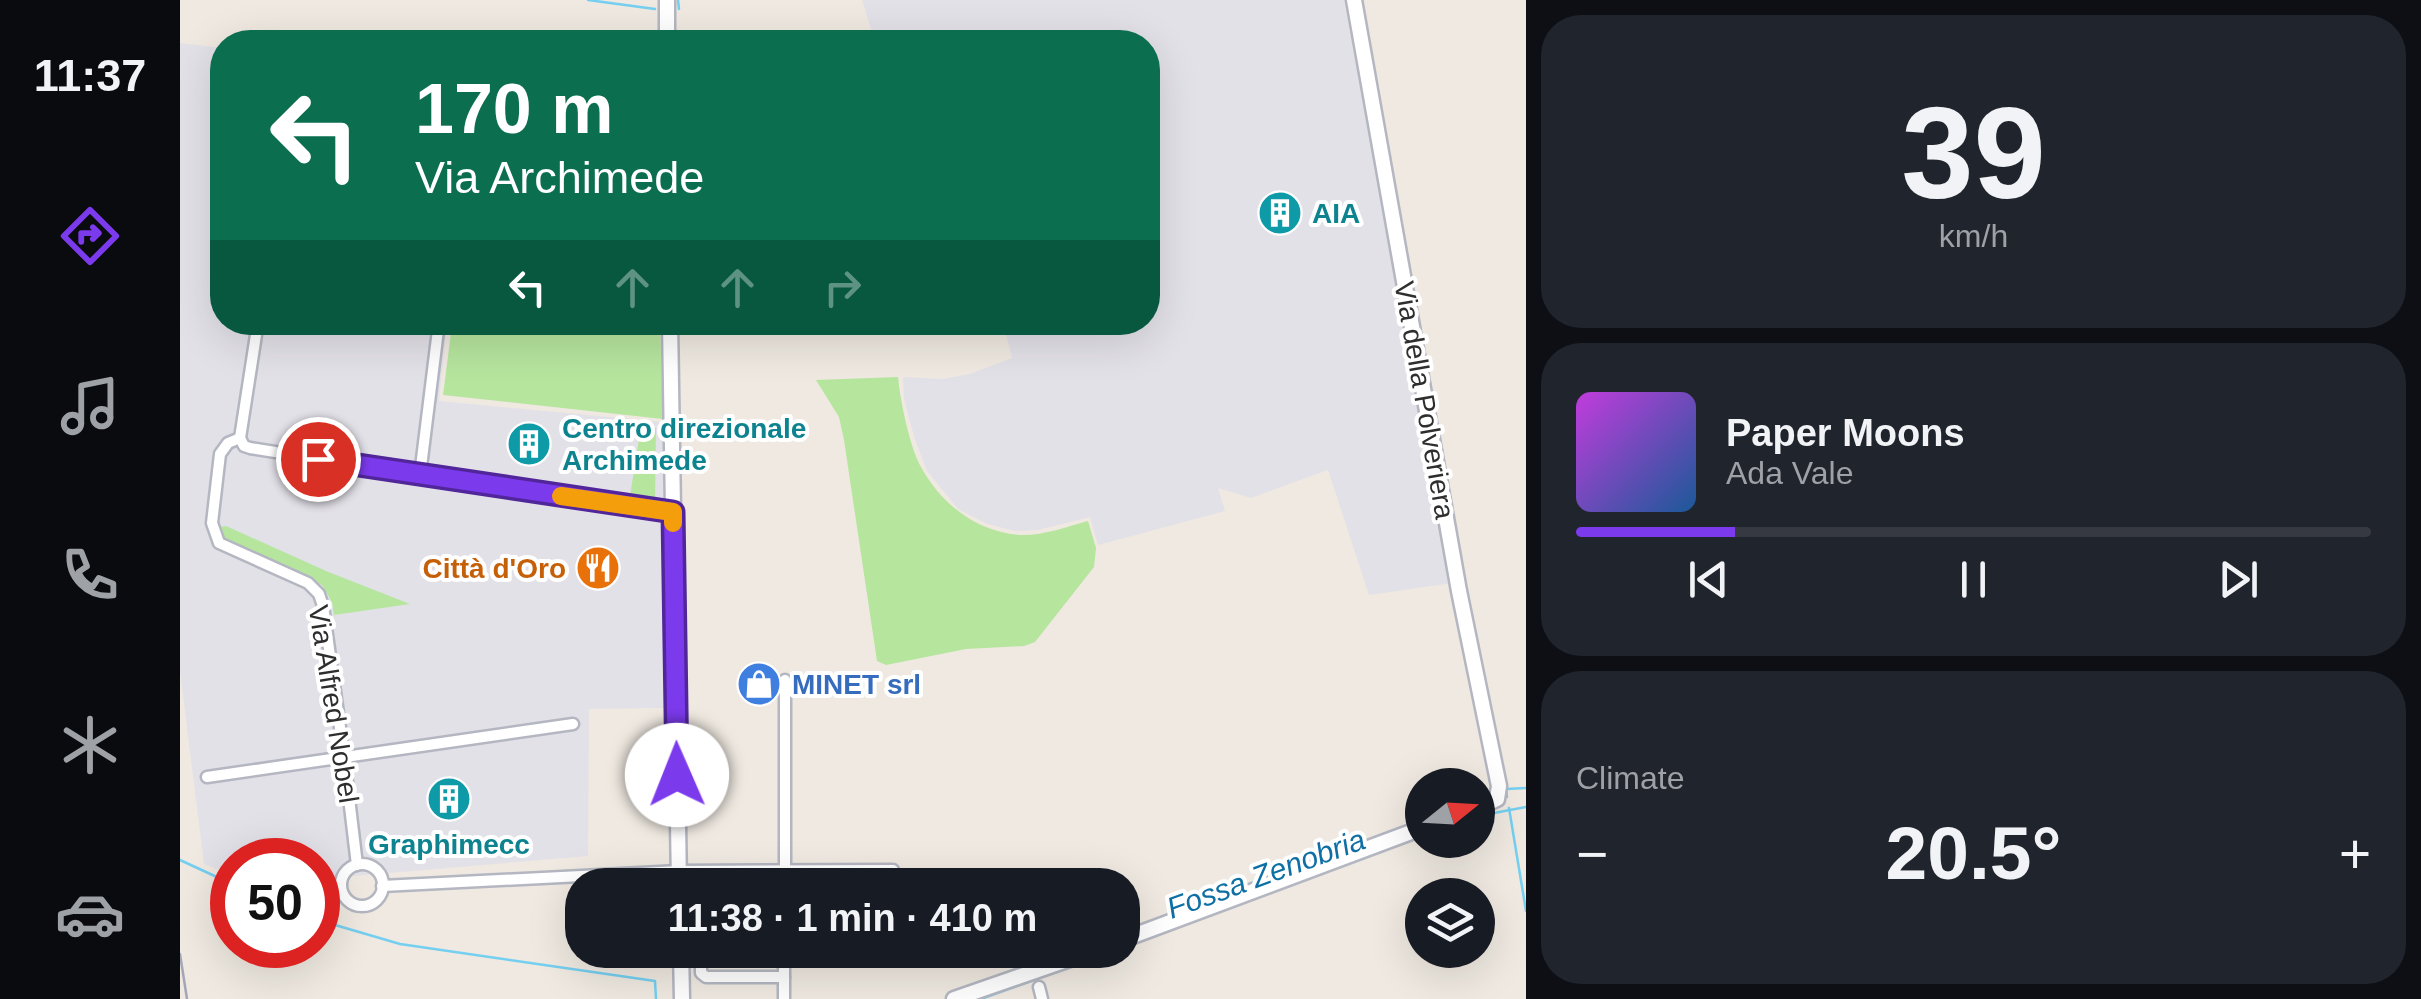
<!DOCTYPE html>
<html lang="en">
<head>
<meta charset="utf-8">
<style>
	body { margin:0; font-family:Arial,sans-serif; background:#20242c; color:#f1f3f6; height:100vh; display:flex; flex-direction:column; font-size:38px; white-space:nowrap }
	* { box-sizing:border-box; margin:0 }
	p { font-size:32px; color:#9ea1a6 }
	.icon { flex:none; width:55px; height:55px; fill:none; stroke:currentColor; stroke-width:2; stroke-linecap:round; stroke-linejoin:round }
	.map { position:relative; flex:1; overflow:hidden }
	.drawer { display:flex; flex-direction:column; gap:15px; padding:15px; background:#0d0f14; width:895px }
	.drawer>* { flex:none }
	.guide { position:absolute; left:30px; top:30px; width:950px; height:305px; border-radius:40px; box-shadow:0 10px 40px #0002; background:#0b6e4f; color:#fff; overflow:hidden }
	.needle { width:65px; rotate:72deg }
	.fabs { position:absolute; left:1225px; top:768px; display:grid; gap:20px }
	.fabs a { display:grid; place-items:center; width:90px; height:90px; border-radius:50%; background:#171b24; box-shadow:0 10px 40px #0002; font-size:50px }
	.speed { position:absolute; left:30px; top:838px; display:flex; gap:20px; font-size:50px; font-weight:700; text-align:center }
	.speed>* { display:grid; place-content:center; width:130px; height:130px; border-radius:50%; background:#171b24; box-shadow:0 10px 40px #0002; line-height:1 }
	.speed .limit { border:15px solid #d22; background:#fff; color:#111 }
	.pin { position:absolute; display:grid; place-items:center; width:85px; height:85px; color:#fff; margin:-42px; border:5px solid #fff; border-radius:50%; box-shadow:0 2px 10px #0007 }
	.me { position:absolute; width:110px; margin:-55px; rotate:359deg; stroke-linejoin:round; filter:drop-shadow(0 0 8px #0008) }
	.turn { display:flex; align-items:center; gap:35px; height:210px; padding:0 40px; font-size:45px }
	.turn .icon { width:130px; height:130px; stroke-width:2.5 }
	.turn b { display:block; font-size:70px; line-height:85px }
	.lanes { display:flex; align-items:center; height:95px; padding:0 40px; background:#0003; justify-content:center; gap:50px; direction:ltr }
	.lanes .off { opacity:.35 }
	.big { font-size:75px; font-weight:600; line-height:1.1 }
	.drawer .tile { flex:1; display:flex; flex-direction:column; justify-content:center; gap:15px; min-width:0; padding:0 35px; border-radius:40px; background:#20242c }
	.drawer .dial { align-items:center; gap:0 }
	.dial b { font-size:130px; line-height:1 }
	.song { display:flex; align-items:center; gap:30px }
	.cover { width:120px; height:120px; border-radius:15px; background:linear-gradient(135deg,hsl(290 70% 55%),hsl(210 70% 35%)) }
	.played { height:10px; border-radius:5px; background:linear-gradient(90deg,#7c3aed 20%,#363941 20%) }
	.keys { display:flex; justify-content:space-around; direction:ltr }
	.heat { display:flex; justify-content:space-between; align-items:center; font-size:55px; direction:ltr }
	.trip { position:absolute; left:385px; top:868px; width:575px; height:100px; border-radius:40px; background:#171b24; box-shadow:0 10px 40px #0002; font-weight:600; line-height:100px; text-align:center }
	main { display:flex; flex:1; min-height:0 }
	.menu { display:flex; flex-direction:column; width:180px; justify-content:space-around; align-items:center; background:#090b0e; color:#9ea1a6 }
	.menu .icon { width:70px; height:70px }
	.menu .current { color:#7c3aed }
	.menu b { font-size:45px; color:#f1f3f6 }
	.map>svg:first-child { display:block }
</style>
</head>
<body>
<main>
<nav class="menu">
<b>11:37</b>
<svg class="icon current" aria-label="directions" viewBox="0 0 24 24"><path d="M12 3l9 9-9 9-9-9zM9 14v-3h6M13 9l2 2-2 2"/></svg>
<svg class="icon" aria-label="music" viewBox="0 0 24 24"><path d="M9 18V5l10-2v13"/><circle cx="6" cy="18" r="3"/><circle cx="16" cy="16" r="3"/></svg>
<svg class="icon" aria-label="phone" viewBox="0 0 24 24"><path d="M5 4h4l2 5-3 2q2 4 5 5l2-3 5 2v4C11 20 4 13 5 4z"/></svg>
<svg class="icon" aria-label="climate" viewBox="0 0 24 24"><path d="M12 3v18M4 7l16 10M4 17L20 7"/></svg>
<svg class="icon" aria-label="car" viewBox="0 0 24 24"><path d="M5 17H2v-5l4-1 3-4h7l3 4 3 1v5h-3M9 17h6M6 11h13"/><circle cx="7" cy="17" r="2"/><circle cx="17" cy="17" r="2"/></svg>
</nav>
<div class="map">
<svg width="1346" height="999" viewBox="0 0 1346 999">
	<rect width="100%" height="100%" fill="#efe9e1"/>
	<!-- industrial -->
	<g fill="#e3e1e8">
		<path d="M682,0H1164L1272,583L1189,595L1148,470L1071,498L1038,488L1045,511L918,545L910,517L858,530L835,531L807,524L778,509L747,471L734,437L724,398L723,377L762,379L790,374L832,358L823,323L968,322V42H695Z"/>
		<path d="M0,43L42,48V322L267,323L259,401L483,422L484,708L409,709L408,856L138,879V860H52V875L24,864L0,671Z"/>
	</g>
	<!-- green -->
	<g fill="#b6e59e">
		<path d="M296,323H480L483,419L263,395L271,333L294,334Z"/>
		<path d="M718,377C720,400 730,448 741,467C761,504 797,532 840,535C862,536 886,527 908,521L916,548L914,567L855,642L844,646L786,649L706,665L697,661L664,440L659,417L636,380Z"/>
		<path d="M461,426L476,428L475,504L470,503L469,499L450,496Z"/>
		<path d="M46,526L146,571L230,604L154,615L152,602L142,585L45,540L36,528Z"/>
	</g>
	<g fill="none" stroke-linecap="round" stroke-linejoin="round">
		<!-- stream -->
		<g stroke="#75cff0" stroke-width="2.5">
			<path d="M408,0L475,9"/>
			<path d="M498,0L499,9"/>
			<path d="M1327,797L1326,789L1346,788"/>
			<path d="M1329,808L1346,911"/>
			<path d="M1298,816L1346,807"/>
			<path d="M0,860L52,884"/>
			<path d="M138,920L220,944L475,981L476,999"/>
			<path d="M942,948L1242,836"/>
			<path d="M801,999L938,950"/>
		</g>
		<defs>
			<g id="street">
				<path d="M60,438L48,443L40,454L32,523L39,543L128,583L139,594L143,606L164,756L177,865"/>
				<path d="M60,438L64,446L70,448L246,476L493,512"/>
				<path d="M60,438L78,322"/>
				<path d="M240,475L259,322"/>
				<path d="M605,680V885"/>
				<path d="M27,777L393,724"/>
				<circle cx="182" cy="885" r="21"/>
				<path d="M202,886L499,871L713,870"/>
				<path d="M521,950V973L526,977H604"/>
				<path d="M604,950V999"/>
				<path d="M852,950L856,972"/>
				<path d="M859,987L862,999"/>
			</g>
			<g id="secondary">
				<path d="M487,0V42"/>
				<path d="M1174,0L1279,591L1319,786L1317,799L1298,808"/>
				<path d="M490,322L499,885"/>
				<path d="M942,940L1242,828"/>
				<path d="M501,950L502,999"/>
				<path d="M774,999L916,950"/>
			</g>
		</defs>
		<!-- street casing -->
		<use href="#street" stroke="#b4b7c1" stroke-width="15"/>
		<!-- secondary casing -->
		<use href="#secondary" stroke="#b4b7c1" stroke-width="19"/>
		<!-- street -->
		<use href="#street" stroke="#fff" stroke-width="10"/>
		<!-- secondary -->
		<use href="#secondary" stroke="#fff" stroke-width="14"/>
		<!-- rail -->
		<path stroke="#a3a6b8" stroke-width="2.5" d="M0,954L7,999"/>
	</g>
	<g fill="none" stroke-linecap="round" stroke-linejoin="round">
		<defs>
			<path id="route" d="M138,459L493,512L497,775"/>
		</defs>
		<!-- route casing -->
		<use href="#route" stroke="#51269a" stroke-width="25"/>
		<!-- route -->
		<use href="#route" stroke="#7c3aed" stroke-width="18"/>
		<!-- slow -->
		<path stroke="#f59e0b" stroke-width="18" d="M381,496L493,512V523"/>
	</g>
	<!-- icons -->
	<defs>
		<symbol id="building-disc" viewBox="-11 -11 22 22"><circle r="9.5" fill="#0f9aa8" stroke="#fff"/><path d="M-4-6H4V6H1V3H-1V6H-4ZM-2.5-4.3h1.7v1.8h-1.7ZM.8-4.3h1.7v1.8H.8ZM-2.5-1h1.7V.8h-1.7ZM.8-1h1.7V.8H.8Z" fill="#fff"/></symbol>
		<symbol id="restaurant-disc" viewBox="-11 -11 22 22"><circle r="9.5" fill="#e8710a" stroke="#fff"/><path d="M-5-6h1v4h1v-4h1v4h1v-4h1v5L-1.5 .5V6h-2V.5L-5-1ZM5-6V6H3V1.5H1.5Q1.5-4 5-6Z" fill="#fff"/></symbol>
		<symbol id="shop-disc" viewBox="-11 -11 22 22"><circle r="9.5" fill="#3f7fe0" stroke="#fff"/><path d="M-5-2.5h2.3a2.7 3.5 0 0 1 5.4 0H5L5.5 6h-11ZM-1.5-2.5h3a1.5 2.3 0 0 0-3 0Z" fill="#fff"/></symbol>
	</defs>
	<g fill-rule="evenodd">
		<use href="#building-disc" x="1075" y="188" width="50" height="50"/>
		<use href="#building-disc" x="324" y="419" width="50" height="50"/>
		<use href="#restaurant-disc" x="393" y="543" width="50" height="50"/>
		<use href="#shop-disc" x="554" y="659" width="50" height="50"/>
		<use href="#building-disc" x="244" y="774" width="50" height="50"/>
	</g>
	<g text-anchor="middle" stroke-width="8" stroke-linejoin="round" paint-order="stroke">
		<!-- culture labels -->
		<g font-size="28" font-weight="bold" fill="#0d838f" stroke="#fff" text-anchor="start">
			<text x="1132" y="223">AIA</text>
			<text x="382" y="438">Centro direzionale<tspan x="382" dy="32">Archimede</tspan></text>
			<text x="269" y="854" text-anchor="middle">Graphimecc</text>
		</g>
		<!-- street labels -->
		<g font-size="28" fill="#2e2e2e" stroke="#fff">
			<text transform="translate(1245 400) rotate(80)" y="10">Via della Polveriera</text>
			<text transform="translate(154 704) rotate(81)" y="10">Via Alfred Nobel</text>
		</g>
		<!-- food labels -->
		<g font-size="28" font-weight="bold" fill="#c56008" stroke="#fff" text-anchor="end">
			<text x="386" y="578">Città d'Oro</text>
		</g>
		<!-- shop labels -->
		<g font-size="28" font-weight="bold" fill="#366cbe" stroke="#fff" text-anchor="start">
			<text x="612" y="694">MINET srl</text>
		</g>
		<!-- water labels -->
		<g font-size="30" font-style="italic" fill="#0d6fa3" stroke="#fff">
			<text transform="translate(1086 874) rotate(-20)" y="10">Fossa Zenobria</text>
		</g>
	</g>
</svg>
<div class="fabs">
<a><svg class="needle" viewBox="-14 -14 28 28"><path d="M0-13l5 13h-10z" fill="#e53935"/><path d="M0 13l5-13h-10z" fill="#9ea1a6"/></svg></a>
<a><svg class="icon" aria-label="layers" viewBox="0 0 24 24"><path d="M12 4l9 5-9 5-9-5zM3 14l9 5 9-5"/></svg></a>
</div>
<div class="speed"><div class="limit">50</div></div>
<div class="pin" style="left:138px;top:459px;background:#d93025"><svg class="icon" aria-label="arrive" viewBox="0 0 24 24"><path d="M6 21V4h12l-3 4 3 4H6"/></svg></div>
<svg class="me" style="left:497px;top:775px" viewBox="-20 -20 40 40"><circle r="19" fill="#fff"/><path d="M0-13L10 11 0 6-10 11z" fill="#7c3aed"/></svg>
<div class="trip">11:38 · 1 min · 410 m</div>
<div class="guide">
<div class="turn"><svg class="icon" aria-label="left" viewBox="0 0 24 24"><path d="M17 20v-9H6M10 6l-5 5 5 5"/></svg><div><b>170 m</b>Via Archimede</div></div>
<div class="lanes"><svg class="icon" aria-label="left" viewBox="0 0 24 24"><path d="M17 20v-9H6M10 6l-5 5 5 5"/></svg><svg class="icon off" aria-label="ahead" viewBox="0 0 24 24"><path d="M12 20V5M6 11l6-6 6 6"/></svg><svg class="icon off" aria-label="ahead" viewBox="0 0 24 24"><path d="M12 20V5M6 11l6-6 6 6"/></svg><svg class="icon off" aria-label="right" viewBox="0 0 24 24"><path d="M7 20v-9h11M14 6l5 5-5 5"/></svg></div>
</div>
</div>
<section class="drawer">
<div class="tile dial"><b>39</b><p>km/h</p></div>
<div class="tile">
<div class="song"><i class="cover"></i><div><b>Paper Moons</b><p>Ada Vale</p></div></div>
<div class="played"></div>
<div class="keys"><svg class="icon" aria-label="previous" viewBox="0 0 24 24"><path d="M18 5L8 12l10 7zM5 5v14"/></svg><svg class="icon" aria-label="pause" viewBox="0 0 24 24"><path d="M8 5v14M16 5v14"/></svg><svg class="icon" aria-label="next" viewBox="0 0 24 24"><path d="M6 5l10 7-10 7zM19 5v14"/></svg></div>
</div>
<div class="tile"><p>Climate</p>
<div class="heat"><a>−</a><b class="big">20.5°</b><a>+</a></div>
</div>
</section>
</main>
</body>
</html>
